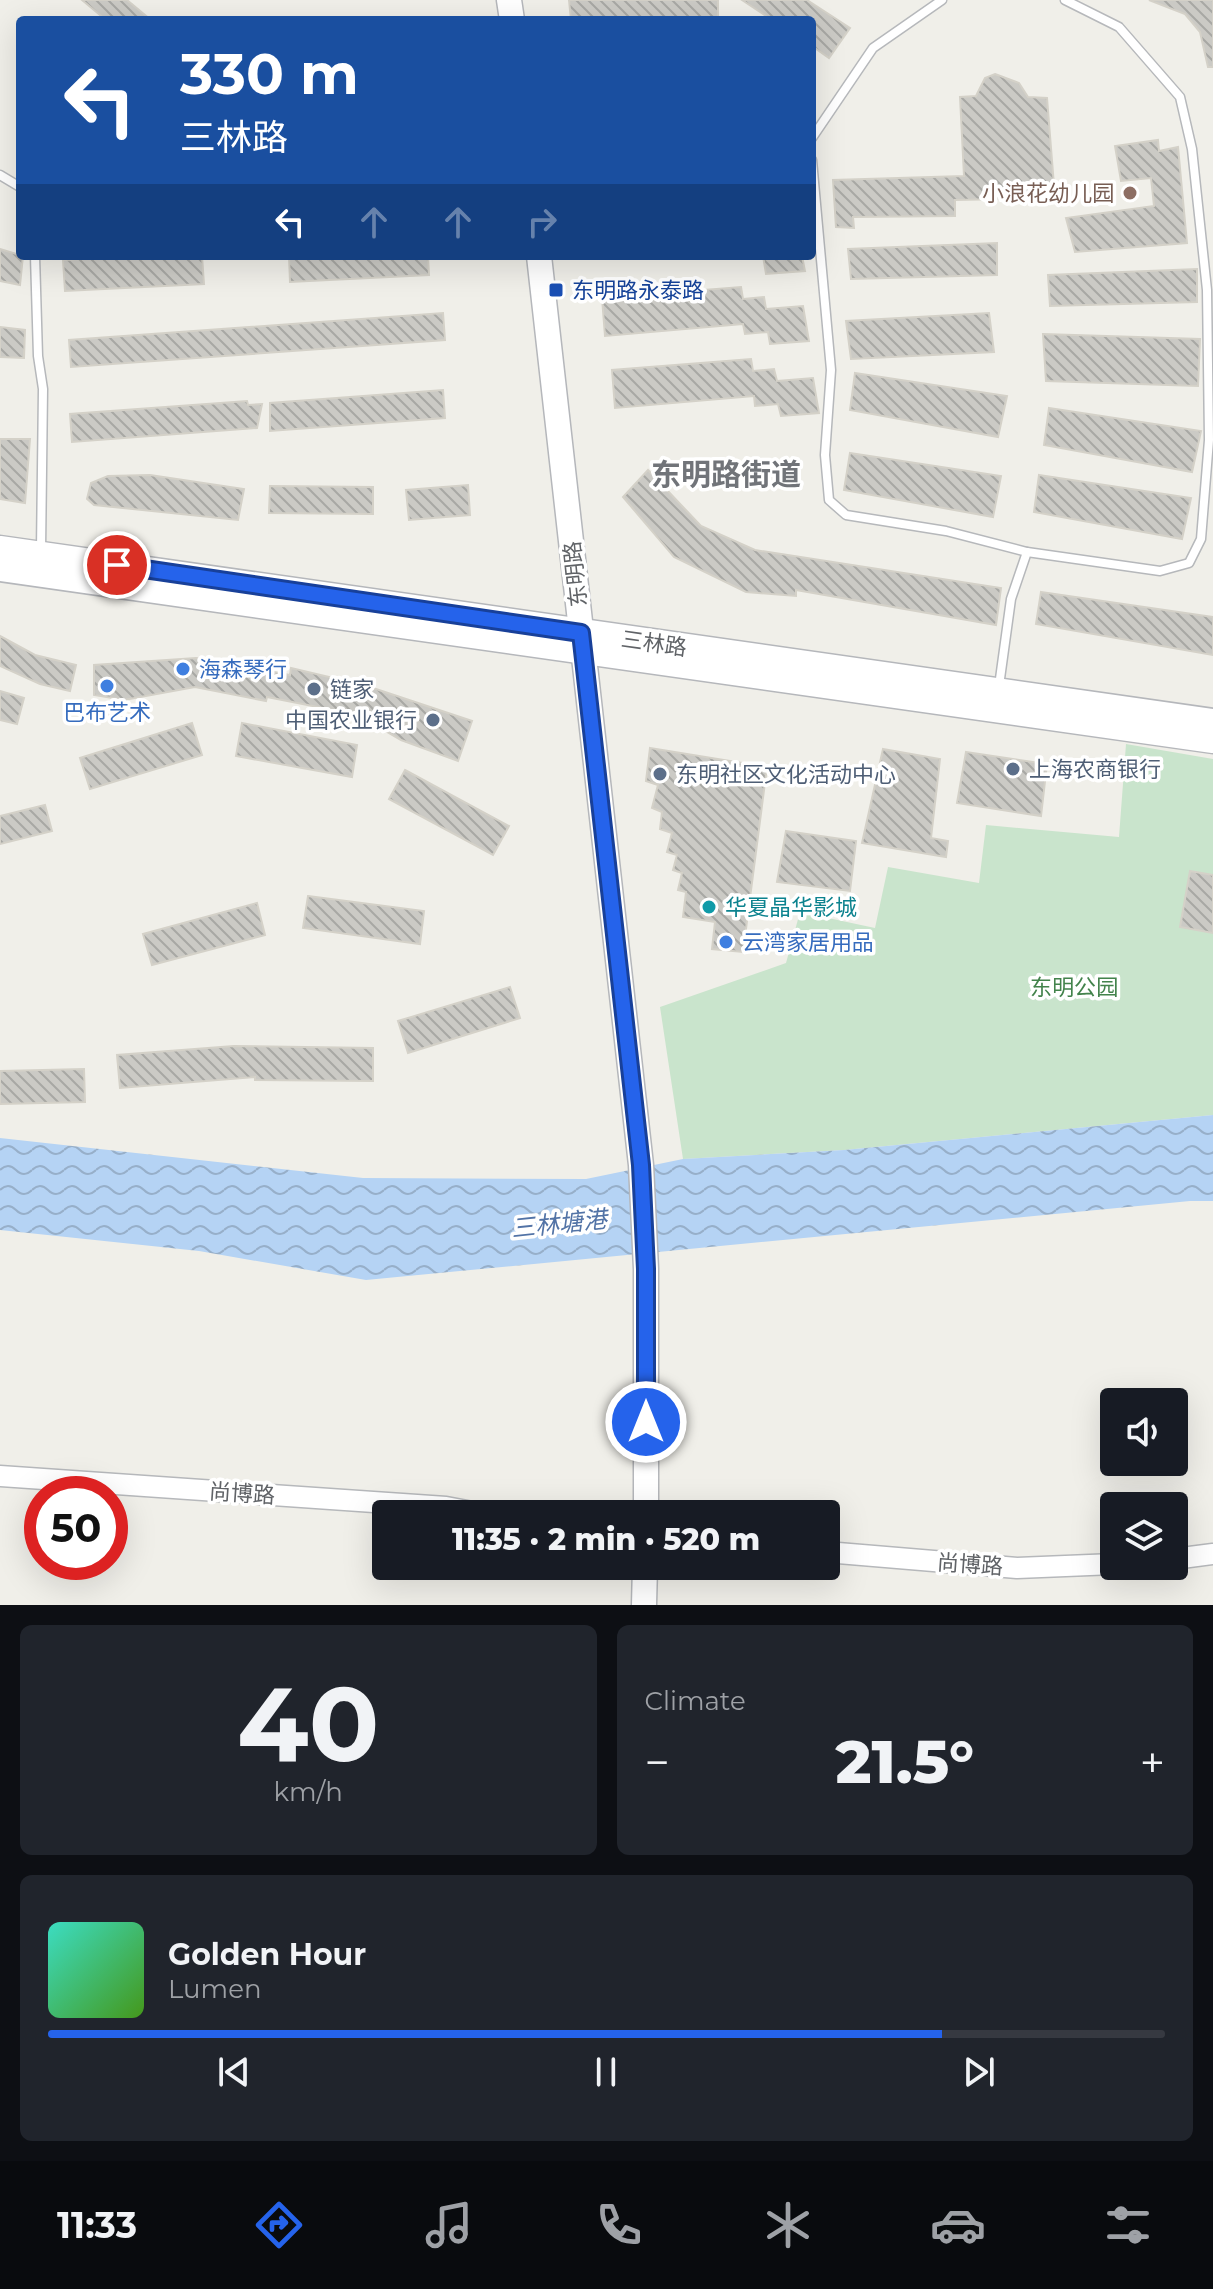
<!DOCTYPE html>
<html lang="en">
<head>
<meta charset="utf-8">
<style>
	body { margin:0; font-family:Montserrat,"Noto Sans SC",sans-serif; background:#20242c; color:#f1f3f6; height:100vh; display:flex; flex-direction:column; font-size:30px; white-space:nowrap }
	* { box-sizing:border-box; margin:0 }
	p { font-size:26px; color:#9ea1a6 }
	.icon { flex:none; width:44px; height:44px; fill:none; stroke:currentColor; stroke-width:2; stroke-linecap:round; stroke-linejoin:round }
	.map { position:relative; height:1605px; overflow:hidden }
	.panel { display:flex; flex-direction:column; gap:20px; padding:20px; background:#0d0f14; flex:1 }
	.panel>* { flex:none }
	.banner { position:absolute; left:16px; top:16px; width:800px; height:244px; border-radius:8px; box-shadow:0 8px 32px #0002; background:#1a4fa0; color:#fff; overflow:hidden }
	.tools { position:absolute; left:1100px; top:1388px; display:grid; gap:16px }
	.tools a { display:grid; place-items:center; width:88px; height:88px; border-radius:8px; background:#171b24; box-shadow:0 8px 32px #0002; font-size:40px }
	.speed { position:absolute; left:24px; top:1476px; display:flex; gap:16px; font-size:40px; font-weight:700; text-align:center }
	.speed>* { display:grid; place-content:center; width:104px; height:104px; border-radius:50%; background:#171b24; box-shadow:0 8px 32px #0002; line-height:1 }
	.speed .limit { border:12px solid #d22; background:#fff; color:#111 }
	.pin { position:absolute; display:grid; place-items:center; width:68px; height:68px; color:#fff; margin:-34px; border:4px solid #fff; border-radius:50%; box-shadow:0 2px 8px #0007 }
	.me { position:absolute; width:88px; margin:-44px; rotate:0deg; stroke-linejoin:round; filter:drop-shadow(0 0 6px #0008) }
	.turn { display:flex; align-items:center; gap:28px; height:168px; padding:0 32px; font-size:36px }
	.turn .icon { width:104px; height:104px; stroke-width:2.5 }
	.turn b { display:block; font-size:56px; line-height:68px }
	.lanes { display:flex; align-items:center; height:76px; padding:0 32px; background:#0003; justify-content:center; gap:40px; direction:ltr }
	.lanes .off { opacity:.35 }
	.big { font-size:60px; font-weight:800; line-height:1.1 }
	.panel .tile { flex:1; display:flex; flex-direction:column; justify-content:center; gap:12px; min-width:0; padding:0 28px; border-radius:12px; background:#20242c }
	.panel .dial { align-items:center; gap:0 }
	.dial b { font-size:104px; line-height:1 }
	.song { display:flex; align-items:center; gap:24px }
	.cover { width:96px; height:96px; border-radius:12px; background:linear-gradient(135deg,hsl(170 70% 55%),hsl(100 70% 35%)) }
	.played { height:8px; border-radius:4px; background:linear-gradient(90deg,#2563eb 80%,#363941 80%) }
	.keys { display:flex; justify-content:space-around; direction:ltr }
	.heat { display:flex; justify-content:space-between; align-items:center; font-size:44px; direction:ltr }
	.panel .tiles { flex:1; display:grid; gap:20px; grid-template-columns:1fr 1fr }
	.tile:last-child { grid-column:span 2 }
	.trip { position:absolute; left:372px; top:1500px; width:468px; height:80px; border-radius:8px; background:#171b24; box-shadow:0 8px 32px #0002; font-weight:800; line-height:80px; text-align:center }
	.tabs { display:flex; height:128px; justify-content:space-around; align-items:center; background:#090b0e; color:#9ea1a6 }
	.tabs .icon { width:56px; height:56px }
	.tabs .on { color:#2563eb }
	.tabs b { font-size:36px; color:#f1f3f6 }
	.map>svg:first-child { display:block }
</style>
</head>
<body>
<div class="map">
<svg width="1213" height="1605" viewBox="0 0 1213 1605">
	<defs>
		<pattern id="water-waves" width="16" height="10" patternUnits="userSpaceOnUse" patternTransform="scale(2)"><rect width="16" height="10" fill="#b5d3f4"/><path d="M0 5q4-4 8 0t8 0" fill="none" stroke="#97afc9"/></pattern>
		<pattern id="building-back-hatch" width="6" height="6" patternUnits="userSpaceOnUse" patternTransform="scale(2)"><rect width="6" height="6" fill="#cbcac5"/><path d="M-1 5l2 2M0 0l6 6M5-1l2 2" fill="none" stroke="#a8a8a4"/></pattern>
	</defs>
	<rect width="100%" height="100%" fill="#f0efe9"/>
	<!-- green -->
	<path fill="#c9e4cc" d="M1126,744L1213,759V1115L844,1150L683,1159L660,1007L786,963L800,912L875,928L888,867L979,883L986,825L1119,837Z"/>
	<!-- water -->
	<path fill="url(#water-waves)" d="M1213,1115V1201H1190L366,1280L199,1251L0,1230V1138L363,1178L586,1179L683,1159L844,1150Z"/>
	<!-- building -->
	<g fill="url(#building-back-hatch)" stroke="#d4d1c8" stroke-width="2">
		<path d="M82,0H127L151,20H106Z"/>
		<path d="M569,0H718V20H571Z"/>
		<path d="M742,0H807L850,28L829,58L812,46V20H772Z"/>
		<path d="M1149,0H1213V67H1208L1200,32L1185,14Z"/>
		<path d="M995,74L1019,83L1028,97L1047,98L1055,198L955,200V216L853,217L854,228L836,227L833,180L964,176L960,97L976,96L985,78Z"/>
		<path d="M1158,140L1159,151L1178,147L1187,243L1075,252L1066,218L1154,206L1151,178L1121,181L1115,146Z"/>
		<path d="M997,243V275L851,279L848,249Z"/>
		<path d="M0,249L23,256L20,285L0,281Z"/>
		<path d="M137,256H202L204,284L65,291L63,260Z"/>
		<path d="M289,256H428L429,275L290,282Z"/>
		<path d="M763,256H802L805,271L766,274Z"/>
		<path d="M1197,269V302L1050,306L1048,275Z"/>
		<path d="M741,287L743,299L764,297L766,309L803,306L809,341L770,344L768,332L745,334L743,324L605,336L602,298Z"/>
		<path d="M443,313L445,340L71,367L69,340Z"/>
		<path d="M989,313L994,352L851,359L846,321Z"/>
		<path d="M0,327L25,330L24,358L0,357Z"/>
		<path d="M1043,334L1200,339L1198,386L1046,381Z"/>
		<path d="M751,359L753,371L774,369L777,381L813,378L819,413L781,416L778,404L755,406L754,396L615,408L612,370Z"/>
		<path d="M855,373L1007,396L998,437L850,410Z"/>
		<path d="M443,390L445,418L270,431V403Z"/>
		<path d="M247,401L248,405L262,404L257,428L72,442L70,414Z"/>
		<path d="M1049,408L1201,431L1192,472L1044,445Z"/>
		<path d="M0,439H30L25,503L0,499Z"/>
		<path d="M850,453L1001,476L993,517L844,490Z"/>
		<path d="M648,470L701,526L755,550L1001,588L996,625L796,590V596L746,592L674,557L623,497Z"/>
		<path d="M150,475L244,489L238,520L94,505L87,499L91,483L108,476Z"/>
		<path d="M1039,475L1191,498L1182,539L1034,512Z"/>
		<path d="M468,485L470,515L409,520L406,490Z"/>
		<path d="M270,486L373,487V514L269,513Z"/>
		<path d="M1041,592L1213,617V655L1036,624Z"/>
		<path d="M0,636L35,655L76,665L70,691L40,684L0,666Z"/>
		<path d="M196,658L290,675L291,668L367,686L472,721L458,761L401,740L358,715L267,697L266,701L195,687L124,700L94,695V665Z"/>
		<path d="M0,691L24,698L17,724L0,720Z"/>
		<path d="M192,723L202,755L90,789L80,758Z"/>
		<path d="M242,723L357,745L352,777L236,756Z"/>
		<path d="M650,748L767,767L743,952L712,949L715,922L683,917L686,892L678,890L682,873L673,870L677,855L667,852L672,833L660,829L662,812L652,808L658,785L646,781Z"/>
		<path d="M883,749L940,759L931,838L948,841L946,857L862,843Z"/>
		<path d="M966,752L1047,764L1041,816L957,803Z"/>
		<path d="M405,770L509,826L493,855L389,799Z"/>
		<path d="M45,805L52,831L0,844V816Z"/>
		<path d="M786,831L856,841L850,891L777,882Z"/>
		<path d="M1190,871L1213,875V933L1180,927Z"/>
		<path d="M308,896L424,911L420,944L303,928Z"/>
		<path d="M257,903L265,935L152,965L143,934Z"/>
		<path d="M510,987L520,1018L408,1053L398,1021Z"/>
		<path d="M234,1046L373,1048V1081L255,1080V1077L120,1088L117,1055Z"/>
		<path d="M84,1069L85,1102L0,1104V1071Z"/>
	</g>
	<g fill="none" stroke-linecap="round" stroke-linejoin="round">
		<defs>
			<g id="service">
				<path d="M812,138L873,48L942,0"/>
				<path d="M812,160L831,370L825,455L829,500L846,515L946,531L1027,552"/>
				<path d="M0,175L20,187"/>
				<path d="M35,256L38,356L43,389L41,550"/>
				<path d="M999,686L1011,599L1027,552L1160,571L1189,563L1201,539L1209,440L1207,290L1192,149L1180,97L1119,27L1065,0"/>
			</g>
			<g id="tertiary">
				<path d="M0,1476L446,1507L483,1514"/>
				<path d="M826,1552L1017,1568L1114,1564"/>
				<path d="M1174,1559L1213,1554"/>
			</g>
			<g id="secondary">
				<path d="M509,0L512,20"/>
				<path d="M539,256L641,1165L646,1269V1514"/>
				<path d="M0,548L1213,721"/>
				<path d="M0,569L1213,741"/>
				<path d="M644,1605L645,1566"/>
			</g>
		</defs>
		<!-- service casing -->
		<use href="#service" stroke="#b6b8bb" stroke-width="11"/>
		<!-- tertiary casing -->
		<use href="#tertiary" stroke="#b6b8bb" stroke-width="23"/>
		<!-- secondary casing -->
		<use href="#secondary" stroke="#b5b7bb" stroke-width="27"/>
		<!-- service -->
		<use href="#service" stroke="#fff" stroke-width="8"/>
		<!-- tertiary -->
		<use href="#tertiary" stroke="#fff" stroke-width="20"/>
		<!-- secondary -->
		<use href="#secondary" stroke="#fff" stroke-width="24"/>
	</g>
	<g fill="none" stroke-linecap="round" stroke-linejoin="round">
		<defs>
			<path id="route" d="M117,565L581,633L641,1165L646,1269V1422"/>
		</defs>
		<!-- route casing -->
		<use href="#route" stroke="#184099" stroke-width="20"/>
		<!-- route -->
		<use href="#route" stroke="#2563eb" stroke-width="14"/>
	</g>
	<!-- markers -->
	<circle fill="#8d6e63" stroke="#fff" stroke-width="3" cx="1130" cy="193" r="8"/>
	<rect fill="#1a4fb4" stroke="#fff" stroke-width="3" x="548" y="282" width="16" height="16" rx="4"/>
	<g fill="#3f7fe0" stroke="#fff" stroke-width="3">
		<circle cx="183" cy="669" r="8"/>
		<circle cx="107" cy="686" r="8"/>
		<circle cx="726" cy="942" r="8"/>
	</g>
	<g fill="#5c6f8a" stroke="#fff" stroke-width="3">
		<circle cx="314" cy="689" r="8"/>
		<circle cx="433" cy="720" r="8"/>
		<circle cx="1013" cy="769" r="8"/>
		<circle cx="660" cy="774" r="8"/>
	</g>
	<circle fill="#0f9aa8" stroke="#fff" stroke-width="3" cx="709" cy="907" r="8"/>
	<g text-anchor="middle" stroke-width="7" stroke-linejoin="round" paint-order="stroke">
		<!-- education labels -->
		<g font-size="22" fill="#785e54" stroke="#fff" text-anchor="end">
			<text x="1114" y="201">小浪花幼儿园</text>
		</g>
		<!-- transit labels -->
		<g font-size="22" fill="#164399" stroke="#fff" text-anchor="start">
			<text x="572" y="298">东明路永泰路</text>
		</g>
		<!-- street labels -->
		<g font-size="22" fill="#606367" stroke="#fff">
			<text transform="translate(575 574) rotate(-96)" y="8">东明路</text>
			<text transform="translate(654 643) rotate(8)" y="8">三林路</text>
			<text transform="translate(242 1493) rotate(4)" y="8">尚博路</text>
			<text transform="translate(970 1564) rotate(4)" y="8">尚博路</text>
		</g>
		<!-- shop labels -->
		<g font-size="22" fill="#366cbe" stroke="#fff" text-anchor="start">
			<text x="199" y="677">海森琴行</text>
			<text x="107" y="720" text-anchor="middle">巴布艺术</text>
			<text x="742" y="950">云湾家居用品</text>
		</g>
		<!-- service labels -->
		<g font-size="22" fill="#4e5e75" stroke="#fff" text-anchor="start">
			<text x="330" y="697">链家</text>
			<text x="417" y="728" text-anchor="end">中国农业银行</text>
			<text x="1029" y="777">上海农商银行</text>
			<text x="676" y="782">东明社区文化活动中心</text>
		</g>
		<!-- culture labels -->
		<g font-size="22" fill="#0d838f" stroke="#fff" text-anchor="start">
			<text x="725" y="915">华夏晶华影城</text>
		</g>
		<!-- park labels -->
		<g font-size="22" fill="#43834c" stroke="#fff">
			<text x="1074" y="995">东明公园</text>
		</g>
		<!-- water labels -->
		<g font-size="24" font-style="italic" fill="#5273a6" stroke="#fff">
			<text transform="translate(559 1224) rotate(-6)" y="8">三林塘港</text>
		</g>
		<!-- district labels -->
		<g font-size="30" font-weight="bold" fill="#717479" stroke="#fff">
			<text x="726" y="485">东明路街道</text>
		</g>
	</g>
</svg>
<div class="tools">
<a><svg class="icon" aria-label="sound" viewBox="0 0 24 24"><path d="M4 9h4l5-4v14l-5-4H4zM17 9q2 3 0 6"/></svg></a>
<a><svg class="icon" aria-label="layers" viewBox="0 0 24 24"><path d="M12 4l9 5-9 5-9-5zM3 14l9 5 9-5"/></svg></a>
</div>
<div class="speed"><div class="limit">50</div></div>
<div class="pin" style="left:117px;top:565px;background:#d93025"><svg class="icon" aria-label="arrive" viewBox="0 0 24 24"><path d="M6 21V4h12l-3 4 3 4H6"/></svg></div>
<svg class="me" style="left:646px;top:1422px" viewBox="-20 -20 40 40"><circle r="17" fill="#2563eb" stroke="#fff" stroke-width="3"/><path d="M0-11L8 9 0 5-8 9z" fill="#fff"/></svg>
<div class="trip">11:35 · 2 min · 520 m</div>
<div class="banner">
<div class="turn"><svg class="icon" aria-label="left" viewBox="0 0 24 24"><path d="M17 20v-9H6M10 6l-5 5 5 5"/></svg><div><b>330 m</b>三林路</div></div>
<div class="lanes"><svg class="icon" aria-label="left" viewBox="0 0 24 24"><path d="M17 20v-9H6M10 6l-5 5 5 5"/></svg><svg class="icon off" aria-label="ahead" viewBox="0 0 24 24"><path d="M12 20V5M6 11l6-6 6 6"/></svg><svg class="icon off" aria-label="ahead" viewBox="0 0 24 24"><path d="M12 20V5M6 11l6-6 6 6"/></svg><svg class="icon off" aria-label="right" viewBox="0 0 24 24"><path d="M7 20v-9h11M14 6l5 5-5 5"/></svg></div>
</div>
</div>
<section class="panel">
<div class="tiles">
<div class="tile dial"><b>40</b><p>km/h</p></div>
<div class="tile"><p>Climate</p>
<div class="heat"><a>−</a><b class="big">21.5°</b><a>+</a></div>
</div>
<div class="tile">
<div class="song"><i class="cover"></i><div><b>Golden Hour</b><p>Lumen</p></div></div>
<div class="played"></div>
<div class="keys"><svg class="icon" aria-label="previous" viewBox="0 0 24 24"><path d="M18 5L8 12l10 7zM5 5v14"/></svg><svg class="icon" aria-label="pause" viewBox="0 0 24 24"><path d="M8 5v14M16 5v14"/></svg><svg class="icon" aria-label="next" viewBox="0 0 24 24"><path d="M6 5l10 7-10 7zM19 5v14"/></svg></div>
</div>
</div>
</section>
<nav class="tabs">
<b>11:33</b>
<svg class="icon on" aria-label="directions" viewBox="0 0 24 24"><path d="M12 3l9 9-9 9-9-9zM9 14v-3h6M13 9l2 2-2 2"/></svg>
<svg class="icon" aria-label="music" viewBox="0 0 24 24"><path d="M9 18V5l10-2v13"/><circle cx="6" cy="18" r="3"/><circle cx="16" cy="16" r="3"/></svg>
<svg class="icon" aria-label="phone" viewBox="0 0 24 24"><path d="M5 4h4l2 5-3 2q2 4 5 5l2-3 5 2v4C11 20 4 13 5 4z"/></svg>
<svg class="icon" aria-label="climate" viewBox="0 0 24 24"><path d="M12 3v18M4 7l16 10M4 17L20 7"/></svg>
<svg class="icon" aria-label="car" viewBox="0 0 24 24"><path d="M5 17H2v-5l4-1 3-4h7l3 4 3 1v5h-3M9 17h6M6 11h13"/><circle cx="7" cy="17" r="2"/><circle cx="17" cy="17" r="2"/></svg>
<svg class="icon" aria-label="filters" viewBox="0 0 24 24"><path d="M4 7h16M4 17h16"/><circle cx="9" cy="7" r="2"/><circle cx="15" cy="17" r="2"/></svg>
</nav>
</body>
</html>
